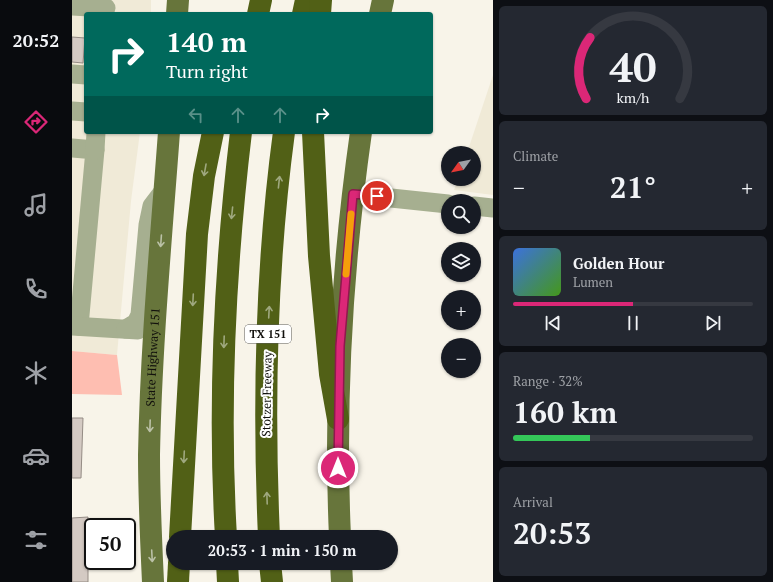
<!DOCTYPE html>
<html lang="en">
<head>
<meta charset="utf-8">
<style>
	body { margin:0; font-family:"PT Serif",serif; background:#242831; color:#f1f3f6; height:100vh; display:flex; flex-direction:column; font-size:15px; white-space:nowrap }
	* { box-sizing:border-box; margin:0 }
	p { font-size:13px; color:#9ea1a6 }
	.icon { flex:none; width:22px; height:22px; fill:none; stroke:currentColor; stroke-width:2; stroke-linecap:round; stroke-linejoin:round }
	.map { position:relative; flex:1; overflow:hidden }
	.side { display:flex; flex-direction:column; gap:6px; padding:6px; background:#0d0f14; width:280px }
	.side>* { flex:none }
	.banner { position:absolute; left:12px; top:12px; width:349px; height:122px; border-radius:4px; box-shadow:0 1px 3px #0004; background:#00695c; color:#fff; overflow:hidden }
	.needle { width:26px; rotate:237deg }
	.controls { position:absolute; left:369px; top:146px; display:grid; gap:8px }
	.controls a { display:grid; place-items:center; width:40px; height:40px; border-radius:50%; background:#171b24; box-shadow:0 1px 3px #0004; font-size:20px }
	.speed { position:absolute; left:12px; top:518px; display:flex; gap:8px; font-size:20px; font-weight:700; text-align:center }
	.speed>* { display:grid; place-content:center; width:52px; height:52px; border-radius:50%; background:#171b24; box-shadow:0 1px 3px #0004; line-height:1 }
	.speed .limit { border:2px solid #111; border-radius:6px; background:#fff; color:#111 }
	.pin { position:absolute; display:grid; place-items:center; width:34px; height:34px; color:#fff; margin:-17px; border:2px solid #fff; border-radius:50%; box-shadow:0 1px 4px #0007 }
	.me { position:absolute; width:44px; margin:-22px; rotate:0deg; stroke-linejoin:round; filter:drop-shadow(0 0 3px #0008) }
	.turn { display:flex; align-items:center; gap:14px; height:84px; padding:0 16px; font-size:18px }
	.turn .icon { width:52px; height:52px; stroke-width:2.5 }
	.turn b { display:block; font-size:28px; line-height:34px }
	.lanes { display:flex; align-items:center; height:38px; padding:0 16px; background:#0003; justify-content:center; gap:20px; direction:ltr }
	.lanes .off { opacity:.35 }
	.big { font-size:30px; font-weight:700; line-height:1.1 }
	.side .tile { flex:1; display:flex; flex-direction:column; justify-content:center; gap:6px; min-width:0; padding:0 14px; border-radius:6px; background:#242831 }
	.side .dial { align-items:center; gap:0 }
	.dial svg { height:104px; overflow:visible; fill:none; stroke:#363941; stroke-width:7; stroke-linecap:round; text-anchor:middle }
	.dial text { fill:#f1f3f6; stroke:none }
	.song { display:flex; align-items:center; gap:12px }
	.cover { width:48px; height:48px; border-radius:6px; background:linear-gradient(135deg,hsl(220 70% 55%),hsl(100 70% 35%)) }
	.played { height:4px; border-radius:2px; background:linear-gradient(90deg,#db2777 50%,#363941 50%) }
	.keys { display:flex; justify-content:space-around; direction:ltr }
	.heat { display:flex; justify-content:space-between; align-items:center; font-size:22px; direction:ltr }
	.charge { height:6px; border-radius:3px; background:linear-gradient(90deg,#34c759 32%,#363941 0) }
	.trip { position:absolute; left:94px; top:530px; width:232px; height:40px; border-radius:20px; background:#171b24; box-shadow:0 1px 3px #0004; font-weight:700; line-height:40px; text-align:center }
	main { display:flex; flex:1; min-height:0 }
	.tabs { display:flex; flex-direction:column; width:72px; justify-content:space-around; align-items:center; background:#090b0e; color:#9ea1a6 }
	.tabs .icon { width:28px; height:28px }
	.tabs .current { color:#db2777 }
	.tabs b { font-size:18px; color:#f1f3f6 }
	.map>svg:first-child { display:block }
</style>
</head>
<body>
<main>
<nav class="tabs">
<b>20:52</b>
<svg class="icon current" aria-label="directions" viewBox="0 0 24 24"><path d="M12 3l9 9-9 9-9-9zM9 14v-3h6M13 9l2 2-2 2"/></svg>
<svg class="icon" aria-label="music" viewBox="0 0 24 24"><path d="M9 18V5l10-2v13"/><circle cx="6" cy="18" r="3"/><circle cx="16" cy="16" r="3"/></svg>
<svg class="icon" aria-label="phone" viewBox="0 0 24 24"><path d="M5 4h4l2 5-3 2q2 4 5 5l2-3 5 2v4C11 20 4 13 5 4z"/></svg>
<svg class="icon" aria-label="climate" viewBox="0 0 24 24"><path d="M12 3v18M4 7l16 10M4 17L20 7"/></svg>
<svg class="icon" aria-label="car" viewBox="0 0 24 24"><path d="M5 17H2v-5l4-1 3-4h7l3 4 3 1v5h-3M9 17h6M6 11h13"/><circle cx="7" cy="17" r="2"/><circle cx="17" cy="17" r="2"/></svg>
<svg class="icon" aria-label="filters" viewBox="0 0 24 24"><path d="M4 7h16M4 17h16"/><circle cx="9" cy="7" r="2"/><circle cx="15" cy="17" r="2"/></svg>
</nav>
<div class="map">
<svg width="421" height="582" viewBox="0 0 421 582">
	<rect width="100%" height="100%" fill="#f8f4e9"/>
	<!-- built -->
	<g fill="#f0ead7">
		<path d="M0,0H79V14H14V132H68L59,201L45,355L0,351Z"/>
		<path d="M421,75V195L382,190L386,179H402V153H395Z"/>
	</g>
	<!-- green -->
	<path fill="#febeb1" d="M0,351L45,355L50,395L0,394Z"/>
	<!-- building -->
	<g fill="#d4cac3" stroke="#958c85">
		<path d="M0,37L13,38L11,63L0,62Z"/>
		<path d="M0,418H11L9,478H0Z"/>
		<path d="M16,517V582H0V518Z"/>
	</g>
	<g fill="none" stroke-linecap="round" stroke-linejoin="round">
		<!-- minor -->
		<g stroke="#a6af90" stroke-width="19">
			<path d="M0,6L34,8"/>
			<path d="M0,74L14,75"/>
			<path d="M0,111L14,112"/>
			<path d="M0,148L23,150L7,326"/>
			<path d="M23,150L24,132"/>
			<path d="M281,194L376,204"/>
			<path d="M402,206L421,208"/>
			<path d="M0,326L66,330"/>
			<path d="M54,329L64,323L68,315L76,225L80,206L93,189"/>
		</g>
		<!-- major -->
		<g stroke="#67753b" stroke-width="22">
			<path d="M105,14L106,0"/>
			<path d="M308,14L311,0"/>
			<path d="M268,537C262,402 270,266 289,132"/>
			<path d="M269,563L270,582"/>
			<path id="s1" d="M81,582C79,540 77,497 77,455C79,347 89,240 97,132"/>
		</g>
		<!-- highway -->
		<g stroke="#516016" stroke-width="22">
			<path d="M186,14L189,0"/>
			<path d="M231,14L234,0"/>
			<path d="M248,14L249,0"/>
			<path d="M241,132L247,256L258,374L266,419"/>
			<path d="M108,537L125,234L132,176L141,132"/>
			<path d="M154,537C146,402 153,266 169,132"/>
			<path d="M197,537C191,402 194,266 212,132"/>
			<path d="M155,563L156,582"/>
			<path d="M198,563L200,582"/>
			<path d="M106,582L107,563"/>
		</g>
	</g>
	<!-- one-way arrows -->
	<defs><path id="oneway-shaft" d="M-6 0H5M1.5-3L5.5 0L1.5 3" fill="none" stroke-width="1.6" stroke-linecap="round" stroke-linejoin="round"/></defs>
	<g stroke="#9fa87f">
		<use href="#oneway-shaft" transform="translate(133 170) rotate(100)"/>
		<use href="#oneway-shaft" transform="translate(207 182) rotate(-84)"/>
		<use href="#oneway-shaft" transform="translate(160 213) rotate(96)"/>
		<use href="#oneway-shaft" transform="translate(121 300) rotate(93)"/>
		<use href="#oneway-shaft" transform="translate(197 312) rotate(-87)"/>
		<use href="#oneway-shaft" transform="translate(152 342) rotate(92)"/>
		<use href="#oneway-shaft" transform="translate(112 457) rotate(93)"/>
		<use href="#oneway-shaft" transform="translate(195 498) rotate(-92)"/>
	</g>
	<g stroke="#bbc1a7">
		<use href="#oneway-shaft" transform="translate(89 241) rotate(94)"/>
		<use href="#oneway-shaft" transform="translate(78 426) rotate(92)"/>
		<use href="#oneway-shaft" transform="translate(80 556) rotate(87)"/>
	</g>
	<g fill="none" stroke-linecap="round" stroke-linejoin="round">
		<defs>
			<path id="route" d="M266,468L268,346L281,194L305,196"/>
		</defs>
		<!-- route casing -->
		<use href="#route" stroke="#8e194d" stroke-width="10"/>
		<!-- route -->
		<use href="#route" stroke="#db2777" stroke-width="7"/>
		<!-- slow -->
		<path stroke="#f59e0b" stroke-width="7" d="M274,274L279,214"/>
	</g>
	<g text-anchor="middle" stroke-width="4" stroke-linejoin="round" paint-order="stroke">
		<!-- shield labels -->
		<rect fill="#fff" stroke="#595856" stroke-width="1" x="173" y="325" width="46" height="18" rx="3"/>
		<g font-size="11" font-weight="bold" fill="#12110d">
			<text x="196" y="338">TX 151</text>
		</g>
		<!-- street labels -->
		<g font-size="12" fill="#12110d" stroke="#fff">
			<text dy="4" stroke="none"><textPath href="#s1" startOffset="225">State Highway 151</textPath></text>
			<text transform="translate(195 394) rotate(-89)" y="4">Stotzer Freeway</text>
		</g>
	</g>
</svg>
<div class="controls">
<a><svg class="needle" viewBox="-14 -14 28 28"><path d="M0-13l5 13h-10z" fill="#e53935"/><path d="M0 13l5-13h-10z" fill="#9ea1a6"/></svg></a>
<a><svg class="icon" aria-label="search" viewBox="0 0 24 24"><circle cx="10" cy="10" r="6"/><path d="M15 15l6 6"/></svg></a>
<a><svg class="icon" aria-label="layers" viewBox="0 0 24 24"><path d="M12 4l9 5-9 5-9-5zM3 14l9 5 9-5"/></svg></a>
<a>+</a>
<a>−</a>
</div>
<div class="speed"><div class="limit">50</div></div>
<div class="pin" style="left:305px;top:196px;background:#d93025"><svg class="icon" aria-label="arrive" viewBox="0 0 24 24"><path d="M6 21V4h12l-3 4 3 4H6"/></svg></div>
<svg class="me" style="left:266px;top:468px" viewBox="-20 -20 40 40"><circle r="17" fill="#db2777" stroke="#fff" stroke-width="3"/><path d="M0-11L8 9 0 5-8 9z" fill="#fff"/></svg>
<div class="trip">20:53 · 1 min · 150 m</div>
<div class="banner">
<div class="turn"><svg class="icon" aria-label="right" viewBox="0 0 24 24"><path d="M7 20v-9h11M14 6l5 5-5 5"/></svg><div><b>140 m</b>Turn right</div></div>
<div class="lanes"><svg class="icon off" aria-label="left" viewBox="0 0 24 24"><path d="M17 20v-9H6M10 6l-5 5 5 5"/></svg><svg class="icon off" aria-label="ahead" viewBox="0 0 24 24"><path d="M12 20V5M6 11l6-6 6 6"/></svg><svg class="icon off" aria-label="ahead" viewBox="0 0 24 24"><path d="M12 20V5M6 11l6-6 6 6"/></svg><svg class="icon" aria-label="right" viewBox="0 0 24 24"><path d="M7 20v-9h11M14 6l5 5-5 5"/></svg></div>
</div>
</div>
<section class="side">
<div class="tile dial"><svg viewBox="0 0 100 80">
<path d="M14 69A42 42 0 1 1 86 69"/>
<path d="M14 69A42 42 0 0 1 17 22" stroke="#db2777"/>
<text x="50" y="56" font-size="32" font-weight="700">40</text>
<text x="50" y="72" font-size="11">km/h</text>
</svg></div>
<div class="tile"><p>Climate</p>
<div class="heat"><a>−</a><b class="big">21°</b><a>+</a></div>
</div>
<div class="tile">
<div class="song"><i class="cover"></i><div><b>Golden Hour</b><p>Lumen</p></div></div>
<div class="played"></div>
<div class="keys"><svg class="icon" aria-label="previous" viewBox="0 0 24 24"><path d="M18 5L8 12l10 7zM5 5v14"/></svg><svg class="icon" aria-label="pause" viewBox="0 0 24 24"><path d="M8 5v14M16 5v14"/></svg><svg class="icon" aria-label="next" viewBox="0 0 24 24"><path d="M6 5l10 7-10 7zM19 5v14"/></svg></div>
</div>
<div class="tile"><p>Range · 32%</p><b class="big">160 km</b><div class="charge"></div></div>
<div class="tile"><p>Arrival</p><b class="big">20:53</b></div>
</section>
</main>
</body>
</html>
